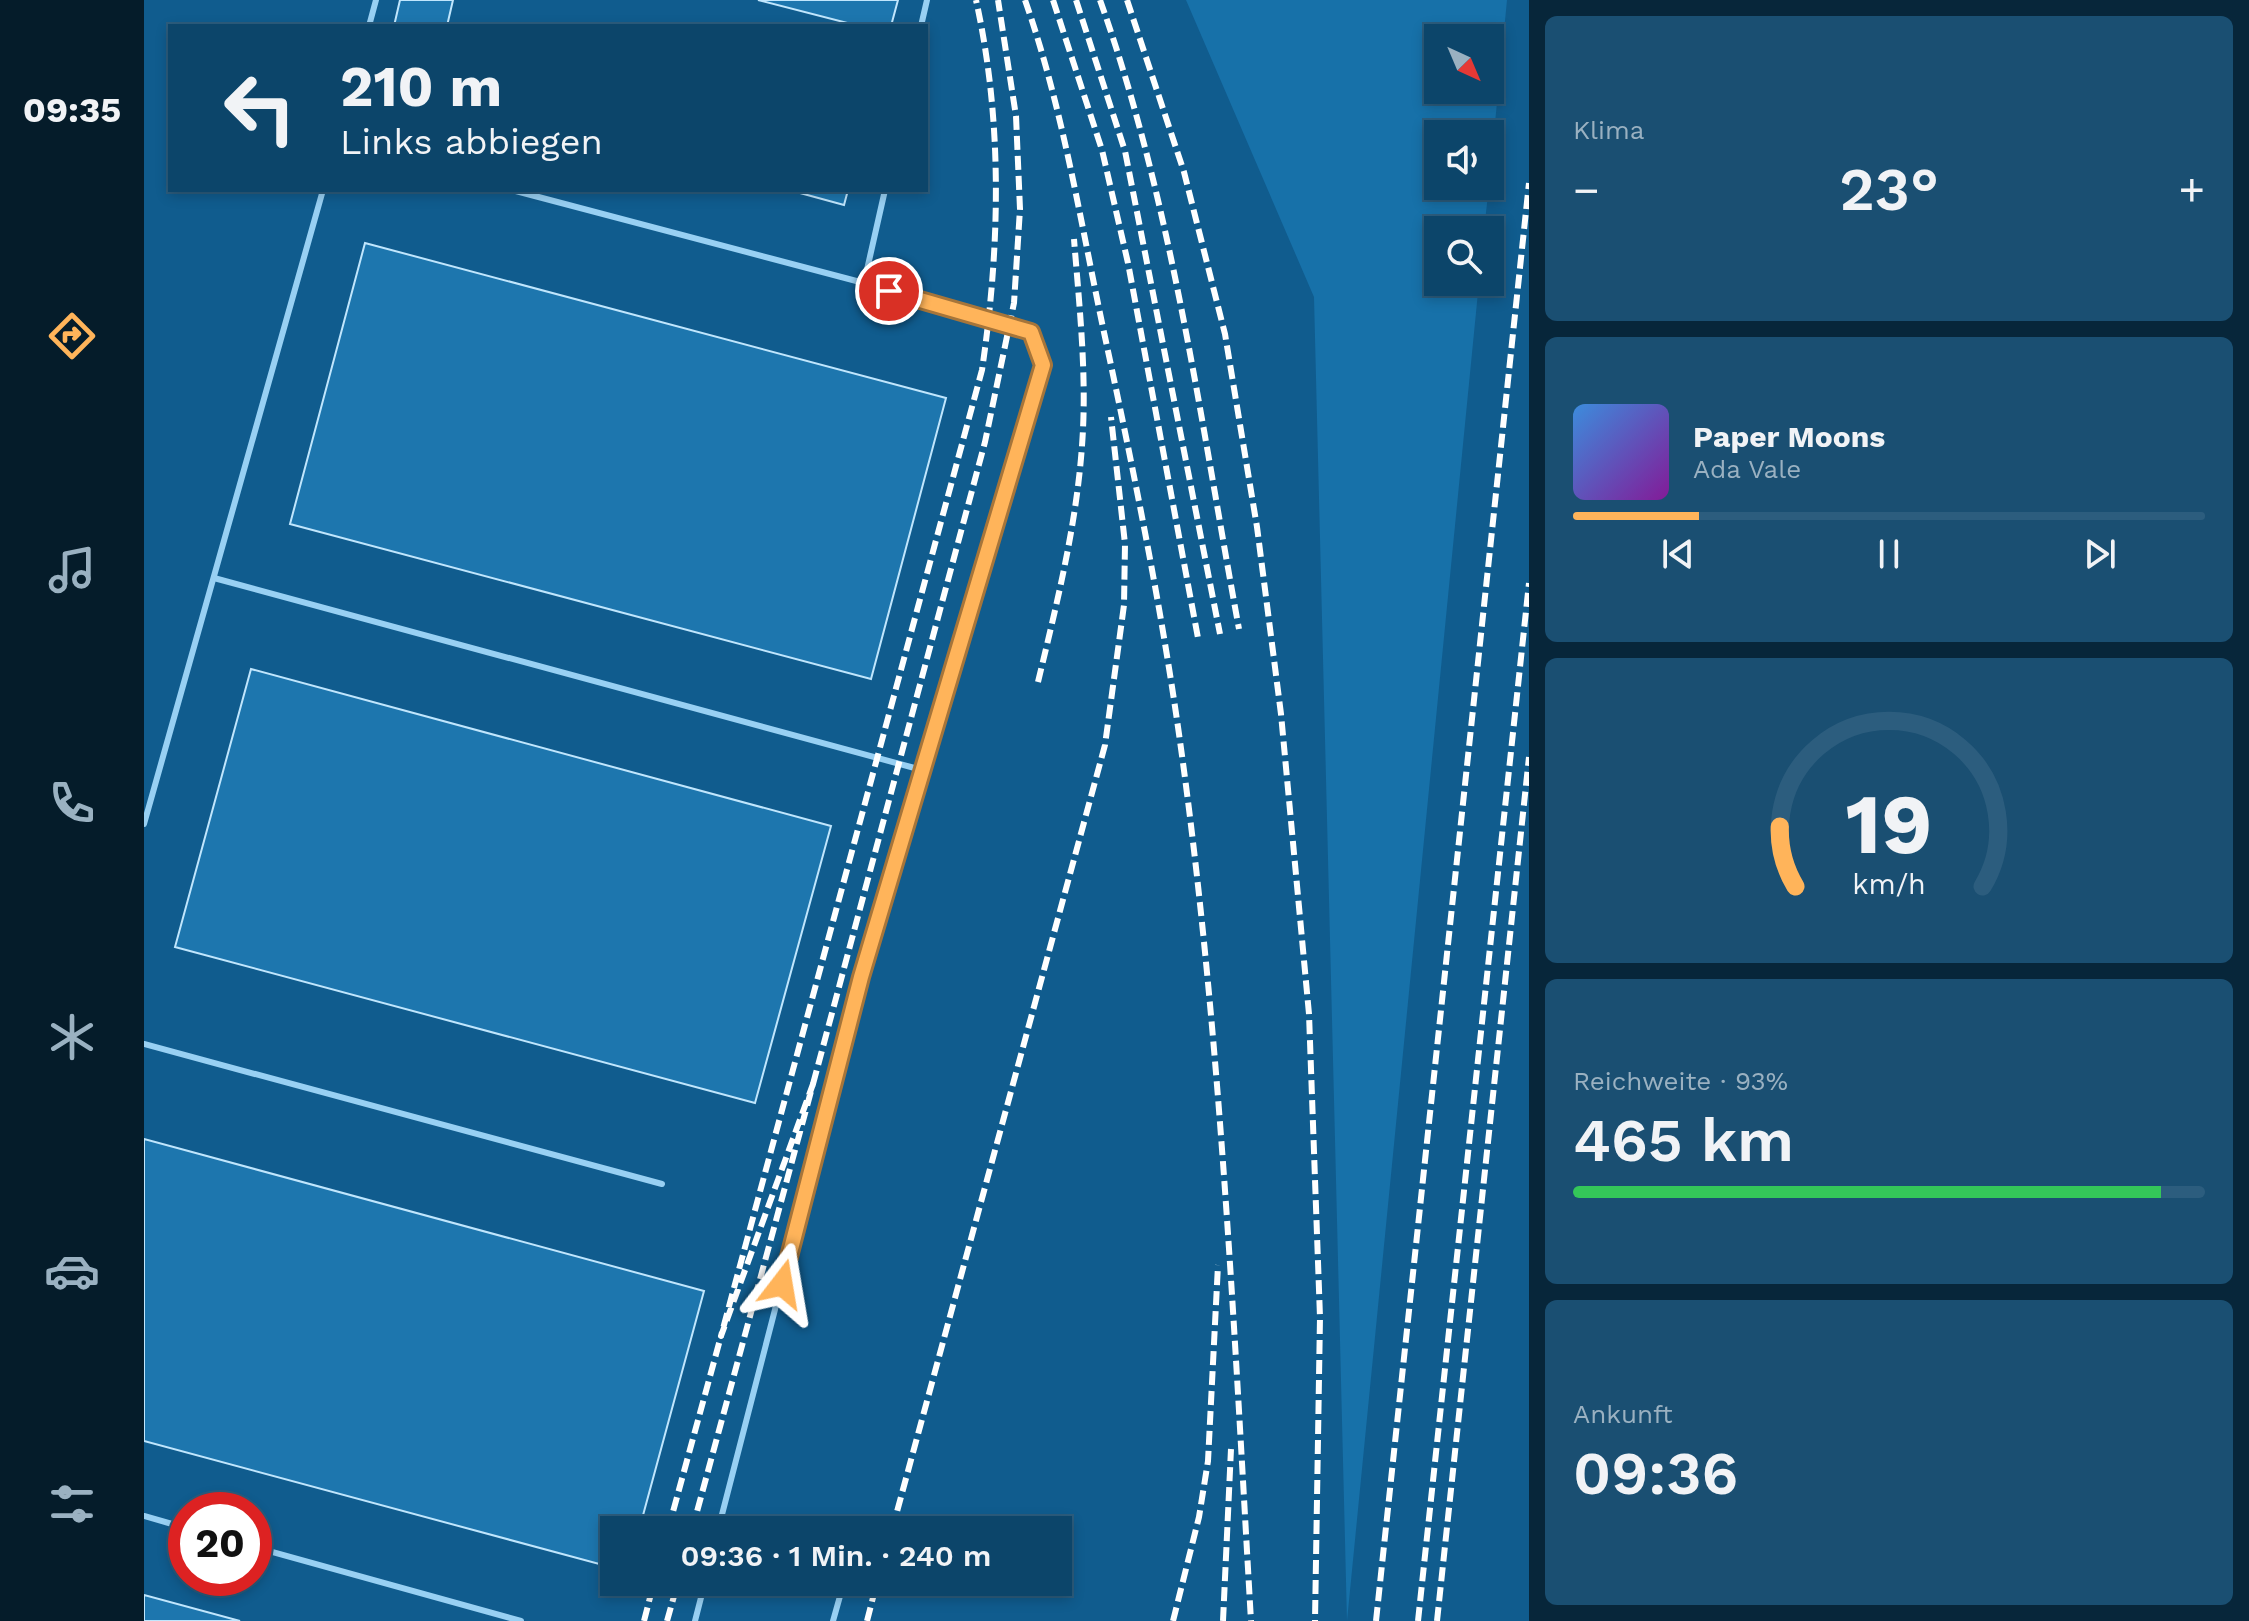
<!DOCTYPE html>
<html lang="de">
<head>
<meta charset="utf-8">
<style>
	body { margin:0; font-family:"Work Sans",sans-serif; background:#1a4f72; color:#f1f3f6; height:100vh; display:flex; flex-direction:column; font-size:30px; white-space:nowrap }
	* { box-sizing:border-box; margin:0 }
	p { font-size:26px; color:#9ab1c1 }
	.icon { flex:none; width:44px; height:44px; fill:none; stroke:currentColor; stroke-width:2; stroke-linecap:round; stroke-linejoin:round }
	.map { position:relative; flex:1; overflow:hidden }
	.panel { display:flex; flex-direction:column; gap:16px; padding:16px; background:#07263a; width:720px }
	.panel>* { flex:none }
	.hud { position:absolute; left:24px; top:24px; width:760px; height:168px; border-radius:0px; box-shadow:0 4px 12px #0003,0 0 0 2px #2c5d7e; background:#0c456a; color:#f1f3f6; overflow:hidden }
	.needle { width:52px; rotate:136deg }
	.buttons { position:absolute; left:1280px; top:24px; display:grid; gap:16px }
	.buttons a { display:grid; place-items:center; width:80px; height:80px; border-radius:0px; background:#0c456a; box-shadow:0 4px 12px #0003,0 0 0 2px #2c5d7e; font-size:40px }
	.speed { position:absolute; left:24px; top:1492px; display:flex; gap:16px; font-size:40px; font-weight:700; text-align:center }
	.speed>* { display:grid; place-content:center; width:104px; height:104px; border-radius:50%; background:#0c456a; box-shadow:0 4px 12px #0003,0 0 0 2px #2c5d7e; line-height:1 }
	.speed .limit { border:12px solid #d22; background:#fff; color:#111 }
	.pin { position:absolute; display:grid; place-items:center; width:68px; height:68px; color:#fff; margin:-34px; border:4px solid #fff; border-radius:50%; box-shadow:0 2px 8px #0007 }
	.me { position:absolute; width:88px; margin:-44px; rotate:14deg; stroke-linejoin:round; filter:drop-shadow(0 0 6px #0008) }
	.turn { display:flex; align-items:center; gap:28px; height:168px; padding:0 40px; font-size:36px }
	.turn .icon { width:104px; height:104px; stroke-width:2.5 }
	.turn b { display:block; font-size:56px; line-height:68px }
	.big { font-size:60px; font-weight:600; line-height:1.1 }
	.panel .tile { flex:1; display:flex; flex-direction:column; justify-content:center; gap:12px; min-width:0; padding:0 28px; border-radius:12px; background:#1a4f72 }
	.panel .dial { align-items:center; gap:0 }
	.dial svg { height:208px; overflow:visible; fill:none; stroke:#2c5d7e; stroke-width:7; stroke-linecap:round; text-anchor:middle }
	.dial text { fill:#f1f3f6; stroke:none }
	.song { display:flex; align-items:center; gap:24px }
	.cover { width:96px; height:96px; border-radius:12px; background:linear-gradient(135deg,hsl(210 70% 55%),hsl(290 70% 35%)) }
	.played { height:8px; border-radius:4px; background:linear-gradient(90deg,#ffb45a 20%,#2c5d7e 20%) }
	.keys { display:flex; justify-content:space-around; direction:ltr }
	.heat { display:flex; justify-content:space-between; align-items:center; font-size:44px; direction:ltr }
	.charge { height:12px; border-radius:6px; background:linear-gradient(90deg,#34c759 93%,#2c5d7e 0) }
	.trip { position:absolute; left:456px; top:1516px; width:472px; height:80px; border-radius:0px; background:#0c456a; box-shadow:0 4px 12px #0003,0 0 0 2px #2c5d7e; font-weight:600; line-height:80px; text-align:center }
	main { display:flex; flex:1; min-height:0 }
	.menu { display:flex; flex-direction:column; width:144px; justify-content:space-around; align-items:center; background:#051c2a; color:#9ab1c1 }
	.menu .icon { width:56px; height:56px }
	.menu .selected { color:#ffb45a }
	.menu b { font-size:36px; color:#f1f3f6 }
	.map>svg:first-child { display:block }
</style>
</head>
<body>
<main>
<nav class="menu">
<b>09:35</b>
<svg class="icon selected" aria-label="directions" viewBox="0 0 24 24"><path d="M12 3l9 9-9 9-9-9zM9 14v-3h6M13 9l2 2-2 2"/></svg>
<svg class="icon" aria-label="music" viewBox="0 0 24 24"><path d="M9 18V5l10-2v13"/><circle cx="6" cy="18" r="3"/><circle cx="16" cy="16" r="3"/></svg>
<svg class="icon" aria-label="phone" viewBox="0 0 24 24"><path d="M5 4h4l2 5-3 2q2 4 5 5l2-3 5 2v4C11 20 4 13 5 4z"/></svg>
<svg class="icon" aria-label="climate" viewBox="0 0 24 24"><path d="M12 3v18M4 7l16 10M4 17L20 7"/></svg>
<svg class="icon" aria-label="car" viewBox="0 0 24 24"><path d="M5 17H2v-5l4-1 3-4h7l3 4 3 1v5h-3M9 17h6M6 11h13"/><circle cx="7" cy="17" r="2"/><circle cx="17" cy="17" r="2"/></svg>
<svg class="icon" aria-label="filters" viewBox="0 0 24 24"><path d="M4 7h16M4 17h16"/><circle cx="9" cy="7" r="2"/><circle cx="15" cy="17" r="2"/></svg>
</nav>
<div class="map">
<svg width="1385" height="1621" viewBox="0 0 1385 1621">
	<rect width="100%" height="100%" fill="#105c8e"/>
	<!-- green -->
	<path fill="#1771a9" fill-rule="evenodd" d="M1042,0H1363L1346,174V134H1294V186H1345L1340,230H1294V282H1335L1203,1621L1170,297ZM1294,38H1346V90H1294Z"/>
	<!-- building -->
	<g fill="#1d76ae" stroke="#c0e6fd" stroke-width="2">
		<path d="M256,0H309L303,26H250Z"/>
		<path d="M614,0H754L747,26H715Z"/>
		<path d="M645,190H704L700,205Z"/>
		<path d="M221,243L802,398L727,679L146,524Z"/>
		<path d="M107,669L687,826L611,1103L31,947Z"/>
		<path d="M0,1139L560,1291L495,1530H470V1568L0,1441Z"/>
		<path d="M0,1595L96,1621H0Z"/>
	</g>
	<g fill="none" stroke-linecap="round" stroke-linejoin="round">
		<!-- lane -->
		<g stroke="#98d0f3" stroke-width="6">
			<path d="M225,26L232,0"/>
			<path d="M777,26L783,0"/>
			<path d="M368,190L720,283L741,190"/>
			<path d="M70,578L778,770"/>
			<path d="M0,824L179,190"/>
			<path d="M0,1044L518,1184"/>
			<path d="M0,1516L42,1528"/>
			<path d="M574,1530L717,977L899,365L887,332L720,283"/>
			<path d="M110,1547L377,1621"/>
			<path d="M551,1621L561,1582"/>
			<path d="M689,1621L700,1582"/>
		</g>
		<!-- rail -->
		<g stroke="#fff" stroke-width="6" stroke-dasharray="14 6" stroke-linecap="butt">
			<path d="M881,0C919,108 937,225 961,337C989,468 1016,600 1035,734C1076,1024 1090,1328 1107,1621"/>
			<path d="M909,0L958,150L984,263L1054,638"/>
			<path d="M932,0L981,151L1076,634"/>
			<path d="M956,0C1028,202 1056,418 1095,629"/>
			<path d="M983,0L1040,172L1081,334L1113,527L1137,714L1165,1014L1176,1317L1171,1621"/>
			<path d="M894,682C914,599 935,515 939,429C942,366 935,302 930,239"/>
			<path d="M669,1084L841,442L870,303L876,209L872,116L854,0"/>
			<path d="M524,1530L577,1336"/>
			<path d="M548,1530L669,1084L577,1336L838,370C856,247 859,122 832,0"/>
			<path d="M748,1530L961,745L980,605L981,544L967,417"/>
			<path d="M500,1621L510,1582"/>
			<path d="M523,1621L534,1582"/>
			<path d="M723,1621L733,1582"/>
			<path d="M1029,1621L1055,1517L1064,1461L1074,1265"/>
			<path d="M1079,1621L1087,1449"/>
			<path d="M1232,1621L1385,183"/>
			<path d="M1274,1621L1385,583"/>
			<path d="M1293,1621L1385,757"/>
		</g>
	</g>
	<g fill="none" stroke-linecap="round" stroke-linejoin="round">
		<defs>
			<path id="route" d="M638,1284L717,977L899,365L887,332L745,291"/>
		</defs>
		<!-- route casing -->
		<use href="#route" stroke="#a6753a" stroke-width="20"/>
		<!-- route -->
		<use href="#route" stroke="#ffb45a" stroke-width="14"/>
	</g>
</svg>
<div class="buttons">
<a><svg class="needle" viewBox="-14 -14 28 28"><path d="M0-13l5 13h-10z" fill="#e53935"/><path d="M0 13l5-13h-10z" fill="#9ab1c1"/></svg></a>
<a><svg class="icon" aria-label="sound" viewBox="0 0 24 24"><path d="M4 9h4l5-4v14l-5-4H4zM17 9q2 3 0 6"/></svg></a>
<a><svg class="icon" aria-label="search" viewBox="0 0 24 24"><circle cx="10" cy="10" r="6"/><path d="M15 15l6 6"/></svg></a>
</div>
<div class="speed"><div class="limit">20</div></div>
<div class="pin" style="left:745px;top:291px;background:#d93025"><svg class="icon" aria-label="arrive" viewBox="0 0 24 24"><path d="M6 21V4h12l-3 4 3 4H6"/></svg></div>
<svg class="me" style="left:638px;top:1284px" viewBox="-20 -20 40 40"><path d="M0-17L14 15 0 8-14 15z" fill="#ffb45a" stroke="#fff" stroke-width="4"/></svg>
<div class="trip">09:36 · 1 Min. · 240 m</div>
<div class="hud">
<div class="turn"><svg class="icon" aria-label="left" viewBox="0 0 24 24"><path d="M17 20v-9H6M10 6l-5 5 5 5"/></svg><div><b>210 m</b>Links abbiegen</div></div>
</div>
</div>
<section class="panel">
<div class="tile"><p>Klima</p>
<div class="heat"><a>−</a><b class="big">23°</b><a>+</a></div>
</div>
<div class="tile">
<div class="song"><i class="cover"></i><div><b>Paper Moons</b><p>Ada Vale</p></div></div>
<div class="played"></div>
<div class="keys"><svg class="icon" aria-label="previous" viewBox="0 0 24 24"><path d="M18 5L8 12l10 7zM5 5v14"/></svg><svg class="icon" aria-label="pause" viewBox="0 0 24 24"><path d="M8 5v14M16 5v14"/></svg><svg class="icon" aria-label="next" viewBox="0 0 24 24"><path d="M6 5l10 7-10 7zM19 5v14"/></svg></div>
</div>
<div class="tile dial"><svg viewBox="0 0 100 80">
<path d="M14 69A42 42 0 1 1 86 69"/>
<path d="M14 69A42 42 0 0 1 8 46" stroke="#ffb45a"/>
<text x="50" y="56" font-size="32" font-weight="700">19</text>
<text x="50" y="72" font-size="11">km/h</text>
</svg></div>
<div class="tile"><p>Reichweite · 93%</p><b class="big">465 km</b><div class="charge"></div></div>
<div class="tile"><p>Ankunft</p><b class="big">09:36</b></div>
</section>
</main>
</body>
</html>
